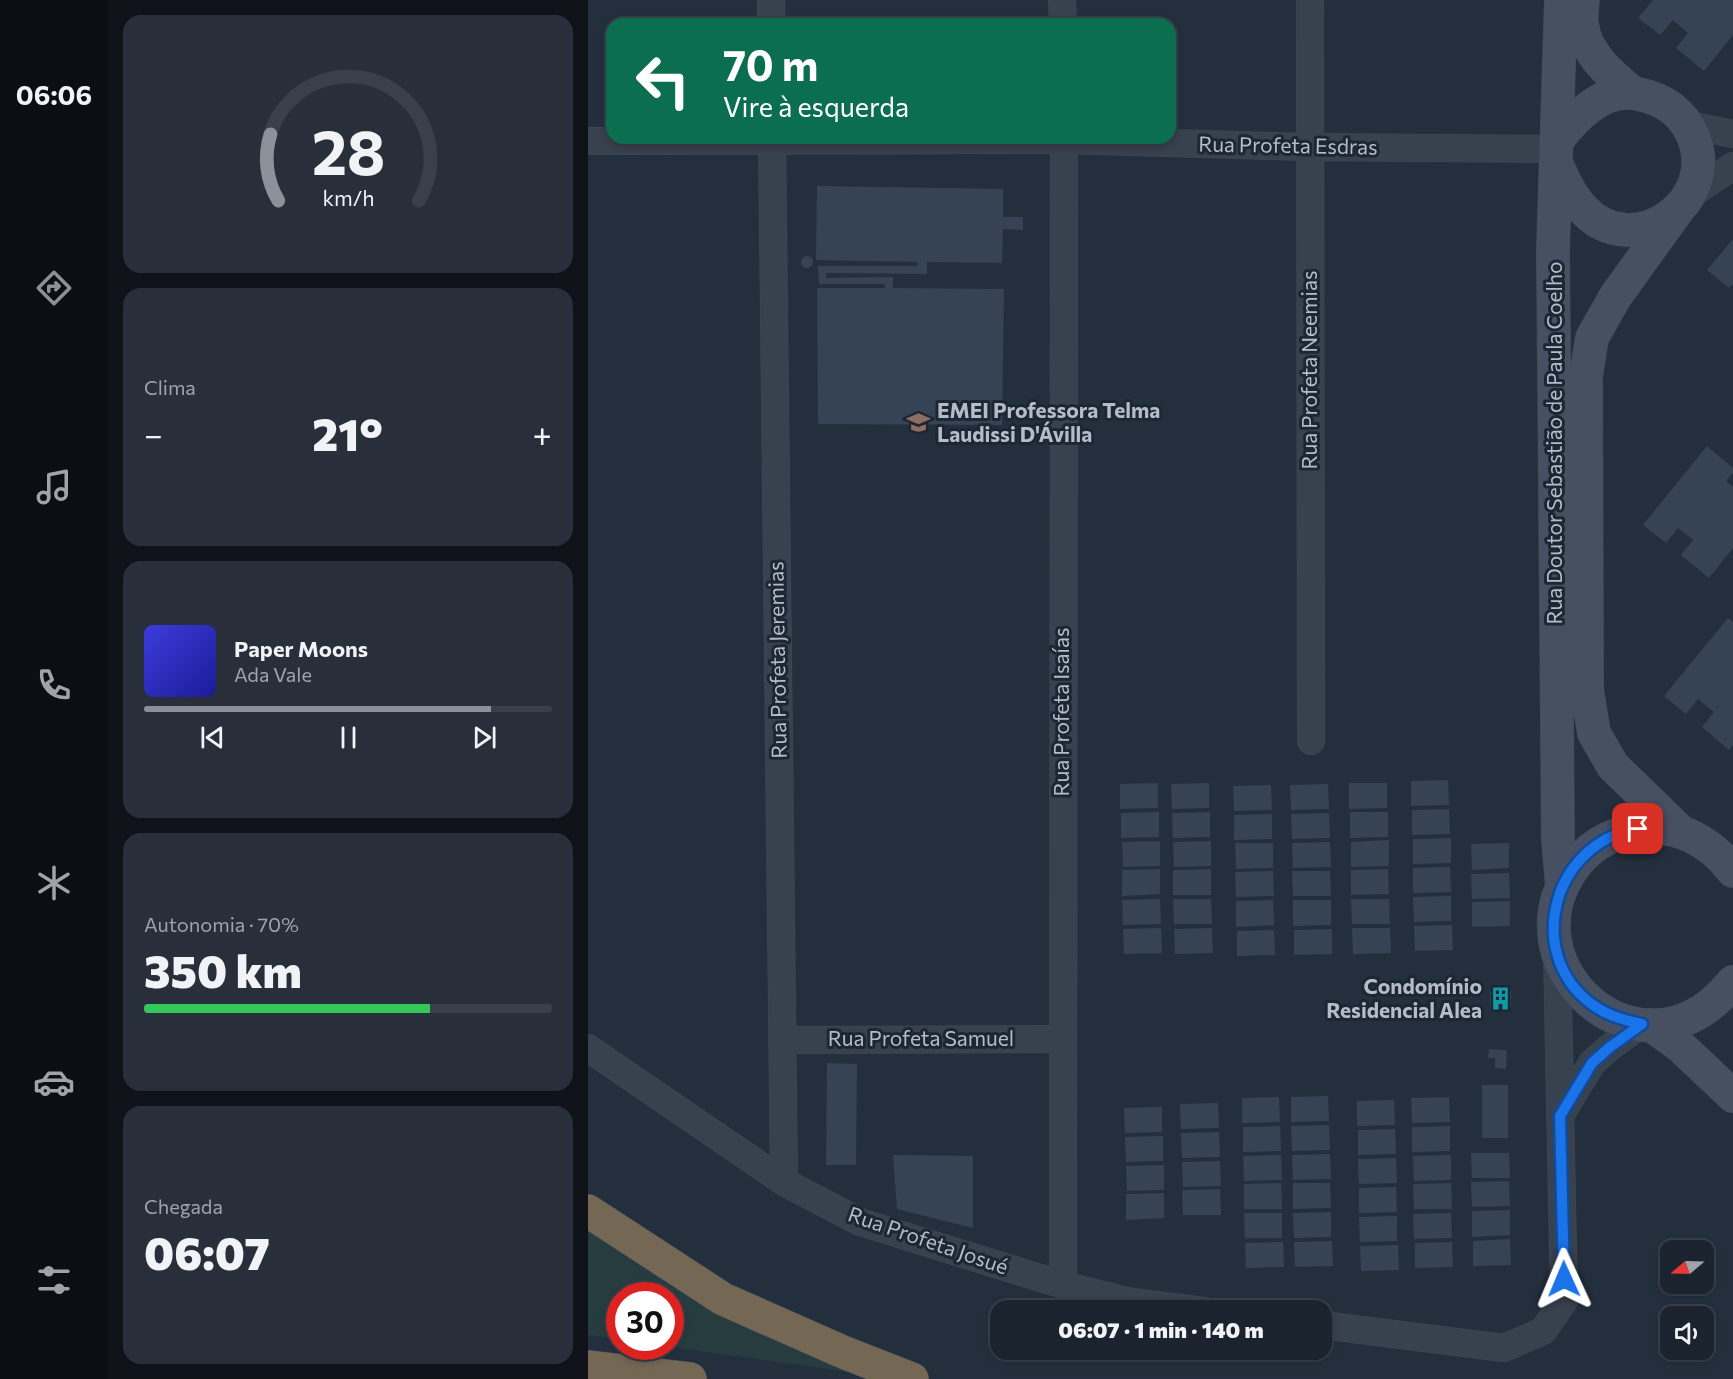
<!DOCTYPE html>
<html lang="pt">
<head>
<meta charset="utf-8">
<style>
	body { margin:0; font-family:Commissioner,sans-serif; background:#282f3a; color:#f1f3f6; height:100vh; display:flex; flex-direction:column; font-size:22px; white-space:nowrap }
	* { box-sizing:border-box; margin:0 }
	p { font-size:20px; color:#a0a4aa }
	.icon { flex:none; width:33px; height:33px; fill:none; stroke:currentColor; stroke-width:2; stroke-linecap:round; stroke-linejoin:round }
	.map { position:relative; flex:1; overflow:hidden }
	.details { display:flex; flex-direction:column; gap:15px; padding:15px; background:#0f1319; width:480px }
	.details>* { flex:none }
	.guide { position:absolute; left:18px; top:18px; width:570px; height:126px; border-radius:18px; box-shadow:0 3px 9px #0003,0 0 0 2px #39404a; background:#0b6e4f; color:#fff; overflow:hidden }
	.needle { width:39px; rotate:251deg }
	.tools { position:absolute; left:1072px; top:1240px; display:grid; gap:12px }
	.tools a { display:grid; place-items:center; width:54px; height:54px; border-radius:12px; background:#1b232e; box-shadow:0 3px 9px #0003,0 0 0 2px #39404a; font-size:30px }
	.speed { position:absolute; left:18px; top:1282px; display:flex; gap:12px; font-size:30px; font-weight:700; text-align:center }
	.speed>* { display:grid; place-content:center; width:78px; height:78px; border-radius:50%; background:#1b232e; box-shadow:0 3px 9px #0003,0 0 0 2px #39404a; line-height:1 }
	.speed .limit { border:9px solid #d22; background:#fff; color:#111 }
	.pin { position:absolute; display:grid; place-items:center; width:51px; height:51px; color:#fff; margin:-26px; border-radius:12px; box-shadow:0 3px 9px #0006 }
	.me { position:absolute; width:66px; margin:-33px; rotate:359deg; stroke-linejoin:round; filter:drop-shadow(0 0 4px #0008) }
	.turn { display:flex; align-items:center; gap:21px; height:126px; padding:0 18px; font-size:27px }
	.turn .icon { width:78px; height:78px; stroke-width:2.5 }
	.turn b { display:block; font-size:42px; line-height:51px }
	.big { font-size:45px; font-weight:800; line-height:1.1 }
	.details .widget { flex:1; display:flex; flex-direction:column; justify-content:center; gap:9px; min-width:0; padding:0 21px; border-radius:18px; background:#282f3a }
	.details .dial { align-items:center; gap:0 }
	.dial svg { height:156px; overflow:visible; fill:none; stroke:#39404a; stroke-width:7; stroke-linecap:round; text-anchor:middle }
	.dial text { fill:#f1f3f6; stroke:none }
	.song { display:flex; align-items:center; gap:18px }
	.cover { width:72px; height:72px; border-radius:9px; background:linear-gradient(135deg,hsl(240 70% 55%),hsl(240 70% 35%)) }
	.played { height:6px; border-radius:3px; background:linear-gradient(90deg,#8c9099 85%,#39404a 85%) }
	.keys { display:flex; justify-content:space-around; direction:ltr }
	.heat { display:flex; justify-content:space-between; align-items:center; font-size:33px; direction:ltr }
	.charge { height:9px; border-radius:4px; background:linear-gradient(90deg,#34c759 70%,#39404a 0) }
	.trip { position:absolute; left:402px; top:1300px; width:342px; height:60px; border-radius:18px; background:#1b232e; box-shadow:0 3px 9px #0003,0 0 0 2px #39404a; font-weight:800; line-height:60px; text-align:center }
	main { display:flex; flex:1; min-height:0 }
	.tabs { display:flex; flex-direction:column; width:108px; justify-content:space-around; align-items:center; background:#0b0e12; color:#a0a4aa }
	.tabs .icon { width:42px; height:42px }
	.tabs .selected { color:#8c9099 }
	.tabs b { font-size:27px; color:#f1f3f6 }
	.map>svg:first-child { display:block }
</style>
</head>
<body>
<main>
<nav class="tabs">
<b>06:06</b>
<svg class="icon selected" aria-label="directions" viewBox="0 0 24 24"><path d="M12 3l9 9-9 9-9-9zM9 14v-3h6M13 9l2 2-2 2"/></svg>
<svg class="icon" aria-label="music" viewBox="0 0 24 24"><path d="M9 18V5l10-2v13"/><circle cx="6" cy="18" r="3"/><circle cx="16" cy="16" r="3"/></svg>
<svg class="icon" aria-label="phone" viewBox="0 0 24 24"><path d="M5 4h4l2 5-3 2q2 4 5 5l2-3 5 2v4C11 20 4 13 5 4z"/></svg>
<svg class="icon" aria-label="climate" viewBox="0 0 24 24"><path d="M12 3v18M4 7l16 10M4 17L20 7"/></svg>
<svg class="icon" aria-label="car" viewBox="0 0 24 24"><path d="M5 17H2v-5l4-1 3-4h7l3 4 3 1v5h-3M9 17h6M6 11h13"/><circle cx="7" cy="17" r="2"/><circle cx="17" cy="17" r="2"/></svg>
<svg class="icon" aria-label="filters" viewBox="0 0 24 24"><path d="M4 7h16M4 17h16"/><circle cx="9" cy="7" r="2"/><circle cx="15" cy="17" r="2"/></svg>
</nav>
<section class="details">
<div class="widget dial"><svg viewBox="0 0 100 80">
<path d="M14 69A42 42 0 1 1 86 69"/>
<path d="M14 69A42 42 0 0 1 10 35" stroke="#8c9099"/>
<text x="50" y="56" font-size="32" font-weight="700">28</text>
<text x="50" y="72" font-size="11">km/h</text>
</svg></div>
<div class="widget"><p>Clima</p>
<div class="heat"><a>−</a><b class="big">21°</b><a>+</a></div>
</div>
<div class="widget">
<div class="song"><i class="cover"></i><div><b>Paper Moons</b><p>Ada Vale</p></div></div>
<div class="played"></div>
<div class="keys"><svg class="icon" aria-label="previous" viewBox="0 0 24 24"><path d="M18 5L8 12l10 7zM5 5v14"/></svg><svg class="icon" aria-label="pause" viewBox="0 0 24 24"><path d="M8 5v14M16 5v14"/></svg><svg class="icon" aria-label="next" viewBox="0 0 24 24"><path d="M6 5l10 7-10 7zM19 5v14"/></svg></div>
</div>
<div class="widget"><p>Autonomia · 70%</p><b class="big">350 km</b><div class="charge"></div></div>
<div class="widget"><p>Chegada</p><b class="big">06:07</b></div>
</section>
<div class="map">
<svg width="1145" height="1379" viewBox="0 0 1145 1379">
	<rect width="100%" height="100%" fill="#242f3e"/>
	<!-- green -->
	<path fill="#263c3f" d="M0,1228L282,1375L83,1347L82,1296H32L31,1339L0,1335Z"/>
	<!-- building -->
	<g fill="#364354">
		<path d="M1065,0H1145V35L1116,71L1088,48L1100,33L1085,20L1072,35L1050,18Z"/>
		<path d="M229,186L415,189V217H435V230L415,229L414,263L339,262V274L238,273V278L305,277V288L416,289L414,425L230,424L229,288H297V284H231L230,266H329L330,262L228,260Z"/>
		<path d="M1145,239V284L1141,288L1119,270Z"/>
		<circle cx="219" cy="262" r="6"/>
		<path d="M1119,446L1145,468V473L1138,481L1145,487V548L1121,578L1093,555L1105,540L1090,528L1078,543L1055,525Z"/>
		<path d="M1140,618L1145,622V745L1141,750L1114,727L1126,712L1110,699L1098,714L1076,696Z"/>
		<path d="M860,780L861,805L823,806V781Z"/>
		<path d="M570,783V808L532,809V784Z"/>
		<path d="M621,783V808L584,809L583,784Z"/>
		<path d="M761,783H799V808L761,809Z"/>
		<path d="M740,784L741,809L703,810L702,785Z"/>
		<path d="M683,785L684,810L646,811L645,786Z"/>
		<path d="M861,809L862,834L824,835V810Z"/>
		<path d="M571,812V837L533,838V813Z"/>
		<path d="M622,812V837L585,838L584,813Z"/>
		<path d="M762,812H800V837L762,838Z"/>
		<path d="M741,813L742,838L704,839L703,814Z"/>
		<path d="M684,814V839L646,840V815Z"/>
		<path d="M863,838V863L825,864V839Z"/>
		<path d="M801,840V866L763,867V842Z"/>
		<path d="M572,841V866L535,867L534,842Z"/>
		<path d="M623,841V866L586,867L585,842Z"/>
		<path d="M742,842L743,867L705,868L704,843Z"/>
		<path d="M647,843H685V868L648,869Z"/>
		<path d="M921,843V868L884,870L883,844Z"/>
		<path d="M862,867L863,892L825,893V868Z"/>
		<path d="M572,869V894L534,896V870Z"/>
		<path d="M623,869V895H585V870Z"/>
		<path d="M800,869L801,894L763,895V870Z"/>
		<path d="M685,871L686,896L648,897L647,872Z"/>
		<path d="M704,871H742L743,896H705Z"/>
		<path d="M921,873L922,898L884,899L883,874Z"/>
		<path d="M863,896V921L826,922L825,897Z"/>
		<path d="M572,899L573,924L535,925L534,900Z"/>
		<path d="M585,899H623L624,924H586Z"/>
		<path d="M763,899H801L802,924H764Z"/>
		<path d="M685,900L686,925L648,927V901Z"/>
		<path d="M705,900H743V925L705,926Z"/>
		<path d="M922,901V926L884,927V902Z"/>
		<path d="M864,925L865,950L827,951L826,926Z"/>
		<path d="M573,928L574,953L536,954L535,929Z"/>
		<path d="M624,928L625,953L587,954L586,929Z"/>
		<path d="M764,928H802L803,953L765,954Z"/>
		<path d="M744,929V954L706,955V930Z"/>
		<path d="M686,930L687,955L649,956V931Z"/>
		<rect x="902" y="991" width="21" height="16"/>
		<path d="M901,1049L919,1050L918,1069L907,1068V1058H900Z"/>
		<path d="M239,1063L269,1064L268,1165H238Z"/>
		<rect x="894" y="1085" width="26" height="53"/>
		<path d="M740,1096L741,1121L703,1122V1097Z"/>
		<path d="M691,1097L692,1122L654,1123V1098Z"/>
		<path d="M861,1097L862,1122L824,1123L823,1098Z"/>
		<path d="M806,1100L807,1125L769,1126V1101Z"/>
		<path d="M630,1103L631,1128L593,1129L592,1104Z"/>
		<path d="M574,1107V1132L537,1133L536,1108Z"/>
		<path d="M741,1125L742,1150L704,1151L703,1126Z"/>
		<path d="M692,1126L693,1151L655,1152V1127Z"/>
		<path d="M862,1126V1151L824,1152V1127Z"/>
		<path d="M807,1129L808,1154L770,1155V1130Z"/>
		<path d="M631,1132L632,1157L594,1158L593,1133Z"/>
		<path d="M575,1136V1161L538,1162L537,1137Z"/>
		<path d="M883,1153H921L922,1178H884Z"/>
		<path d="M742,1154L743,1179L705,1180L704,1155Z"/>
		<path d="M305,1155L385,1156V1228L309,1209Z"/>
		<path d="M693,1155L694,1180L656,1181L655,1156Z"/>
		<path d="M863,1155V1180L826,1181L825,1156Z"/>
		<path d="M808,1158L809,1183L771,1184L770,1159Z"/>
		<path d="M632,1161L633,1186L595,1187L594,1162Z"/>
		<path d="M576,1165V1190L539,1191L538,1166Z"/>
		<path d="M921,1181L922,1206L884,1207L883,1182Z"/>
		<path d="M693,1183L694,1209H656V1184Z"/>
		<path d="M705,1183H742L743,1208L705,1209Z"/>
		<path d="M863,1183L864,1209H826L825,1184Z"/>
		<path d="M808,1187L809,1212L771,1213V1188Z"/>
		<path d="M632,1189L633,1215H595L594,1190Z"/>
		<path d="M576,1193V1218L538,1220V1194Z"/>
		<path d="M922,1210V1235L884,1237V1211Z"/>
		<path d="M743,1212V1237L706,1238L705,1213Z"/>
		<path d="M656,1213H694V1238H657Z"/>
		<path d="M863,1213L864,1238L826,1239L825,1214Z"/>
		<path d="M809,1216V1241L772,1242L771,1217Z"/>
		<path d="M922,1239L923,1265L885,1266V1241Z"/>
		<path d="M744,1241L745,1266L707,1267L706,1242Z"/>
		<path d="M695,1242L696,1267L658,1268L657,1243Z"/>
		<path d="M864,1242L865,1267L827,1268V1243Z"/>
		<path d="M810,1245L811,1270L773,1271L772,1246Z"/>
	</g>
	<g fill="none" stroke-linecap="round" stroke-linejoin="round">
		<defs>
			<g id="street">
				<path d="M183,0V24"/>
				<path d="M474,0L475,24"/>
				<path d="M722,0L723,741"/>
				<path d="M1101,125L1145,134"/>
				<path d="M184,138L196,1182"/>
				<path d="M0,141L476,140L721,147L968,149"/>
				<path d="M1102,195L1145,166"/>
				<path d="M194,1040L473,1039"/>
				<path d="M0,1048L196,1182L272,1222L475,1285L544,1302L616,1311"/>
				<path d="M972,1116L1004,1063L1022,1047L1054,1024"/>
				<path d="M475,1285L476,138"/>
				<path d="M734,1325L916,1348L955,1331L976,1301L969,951"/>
			</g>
			<g id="secondary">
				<path d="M973,0L965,249L970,839L974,885"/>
				<path d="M995,0C994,8 993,17 994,24C997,54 1024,76 1045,93"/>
				<path d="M968,142C986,118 1016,86 1050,94C1075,99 1094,111 1105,136C1133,203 1044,263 995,209C982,195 975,179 968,162"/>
				<path d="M1089,211L1027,297L1004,338L998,376L999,690L1006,733L1025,766L1092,831"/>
				<path d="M1145,871C1122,841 1089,823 1051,829C1021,833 997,849 981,874C927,960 1027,1063 1112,1012C1125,1004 1135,994 1145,982"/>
				<path d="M1063,1025L1092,1046L1145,1096"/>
			</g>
			<g id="highway">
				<path d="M0,1211L135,1299L255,1352L324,1379"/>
				<path d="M0,1367L102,1379"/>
			</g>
		</defs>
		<!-- street casing -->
		<use href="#street" stroke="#414a57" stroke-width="28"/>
		<!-- secondary casing -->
		<use href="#secondary" stroke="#414a57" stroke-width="34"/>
		<!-- highway casing -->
		<use href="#highway" stroke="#434c59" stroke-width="34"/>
		<!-- street -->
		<use href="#street" stroke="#38414e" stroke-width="27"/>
		<!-- secondary -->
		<use href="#secondary" stroke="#465061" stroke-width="33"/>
		<!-- highway -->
		<use href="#highway" stroke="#746855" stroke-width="33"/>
	</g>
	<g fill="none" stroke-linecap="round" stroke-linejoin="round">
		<defs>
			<path id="route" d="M976,1279L972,1116L1004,1063L1022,1047L1054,1024C1039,1021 1024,1017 1011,1009C933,961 962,842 1050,829"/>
		</defs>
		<!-- route casing -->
		<use href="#route" stroke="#114b97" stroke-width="15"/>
		<!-- route -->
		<use href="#route" stroke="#1a73e8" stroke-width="10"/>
	</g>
	<!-- icons -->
	<defs>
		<symbol id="school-bare" viewBox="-9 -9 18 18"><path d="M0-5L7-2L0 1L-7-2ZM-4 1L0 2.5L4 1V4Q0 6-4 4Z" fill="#8d6e63" stroke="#1d2633" stroke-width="2.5" paint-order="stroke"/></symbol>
		<symbol id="building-bare" viewBox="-9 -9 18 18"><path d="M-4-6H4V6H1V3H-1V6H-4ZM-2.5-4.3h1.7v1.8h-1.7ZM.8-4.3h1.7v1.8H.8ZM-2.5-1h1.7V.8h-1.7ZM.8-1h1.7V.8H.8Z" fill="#0f9aa8" stroke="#1d2633" stroke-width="2.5" paint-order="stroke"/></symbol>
	</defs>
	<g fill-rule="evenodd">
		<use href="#school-bare" x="314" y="406" width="33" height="33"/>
		<use href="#building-bare" x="896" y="982" width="33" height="33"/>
	</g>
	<g text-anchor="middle" stroke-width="6" stroke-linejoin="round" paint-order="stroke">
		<!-- street labels -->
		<g font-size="21" fill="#b4bcc9" stroke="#1d2633">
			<text transform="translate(700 146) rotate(1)" y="7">Rua Profeta Esdras</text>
			<text transform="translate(722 370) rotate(-90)" y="7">Rua Profeta Neemias</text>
			<text transform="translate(967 443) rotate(-90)" y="7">Rua Doutor Sebastião de Paula Coelho</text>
			<text transform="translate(190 660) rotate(-91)" y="7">Rua Profeta Jeremias</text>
			<text transform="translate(474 712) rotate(-90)" y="7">Rua Profeta Isaías</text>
			<text x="333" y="1046">Rua Profeta Samuel</text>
			<text transform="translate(340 1241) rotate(19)" y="7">Rua Profeta Josué</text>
		</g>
		<!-- poi labels -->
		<g font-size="21" font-weight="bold" fill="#b4bcc9" stroke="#1d2633" text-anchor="start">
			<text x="349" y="418">EMEI Professora Telma<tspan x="349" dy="24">Laudissi D'Ávilla</tspan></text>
			<text x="894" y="994" text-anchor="end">Condomínio<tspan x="894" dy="24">Residencial Alea</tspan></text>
		</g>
	</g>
</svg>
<div class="tools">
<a><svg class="needle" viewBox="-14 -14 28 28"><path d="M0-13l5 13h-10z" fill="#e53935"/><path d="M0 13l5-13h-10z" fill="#a0a4aa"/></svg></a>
<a><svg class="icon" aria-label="sound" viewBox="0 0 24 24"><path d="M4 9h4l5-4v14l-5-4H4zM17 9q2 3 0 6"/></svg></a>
</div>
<div class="speed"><div class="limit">30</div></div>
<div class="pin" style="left:1050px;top:829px;background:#d93025"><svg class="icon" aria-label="arrive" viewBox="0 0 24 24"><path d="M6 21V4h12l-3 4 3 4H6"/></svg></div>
<svg class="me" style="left:976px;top:1279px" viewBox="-20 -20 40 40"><path d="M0-17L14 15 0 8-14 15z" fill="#1a73e8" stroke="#fff" stroke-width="4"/></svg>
<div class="trip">06:07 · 1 min · 140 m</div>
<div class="guide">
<div class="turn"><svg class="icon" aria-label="left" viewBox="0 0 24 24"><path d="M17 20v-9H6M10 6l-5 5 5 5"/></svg><div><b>70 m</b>Vire à esquerda</div></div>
</div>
</div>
</main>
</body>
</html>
